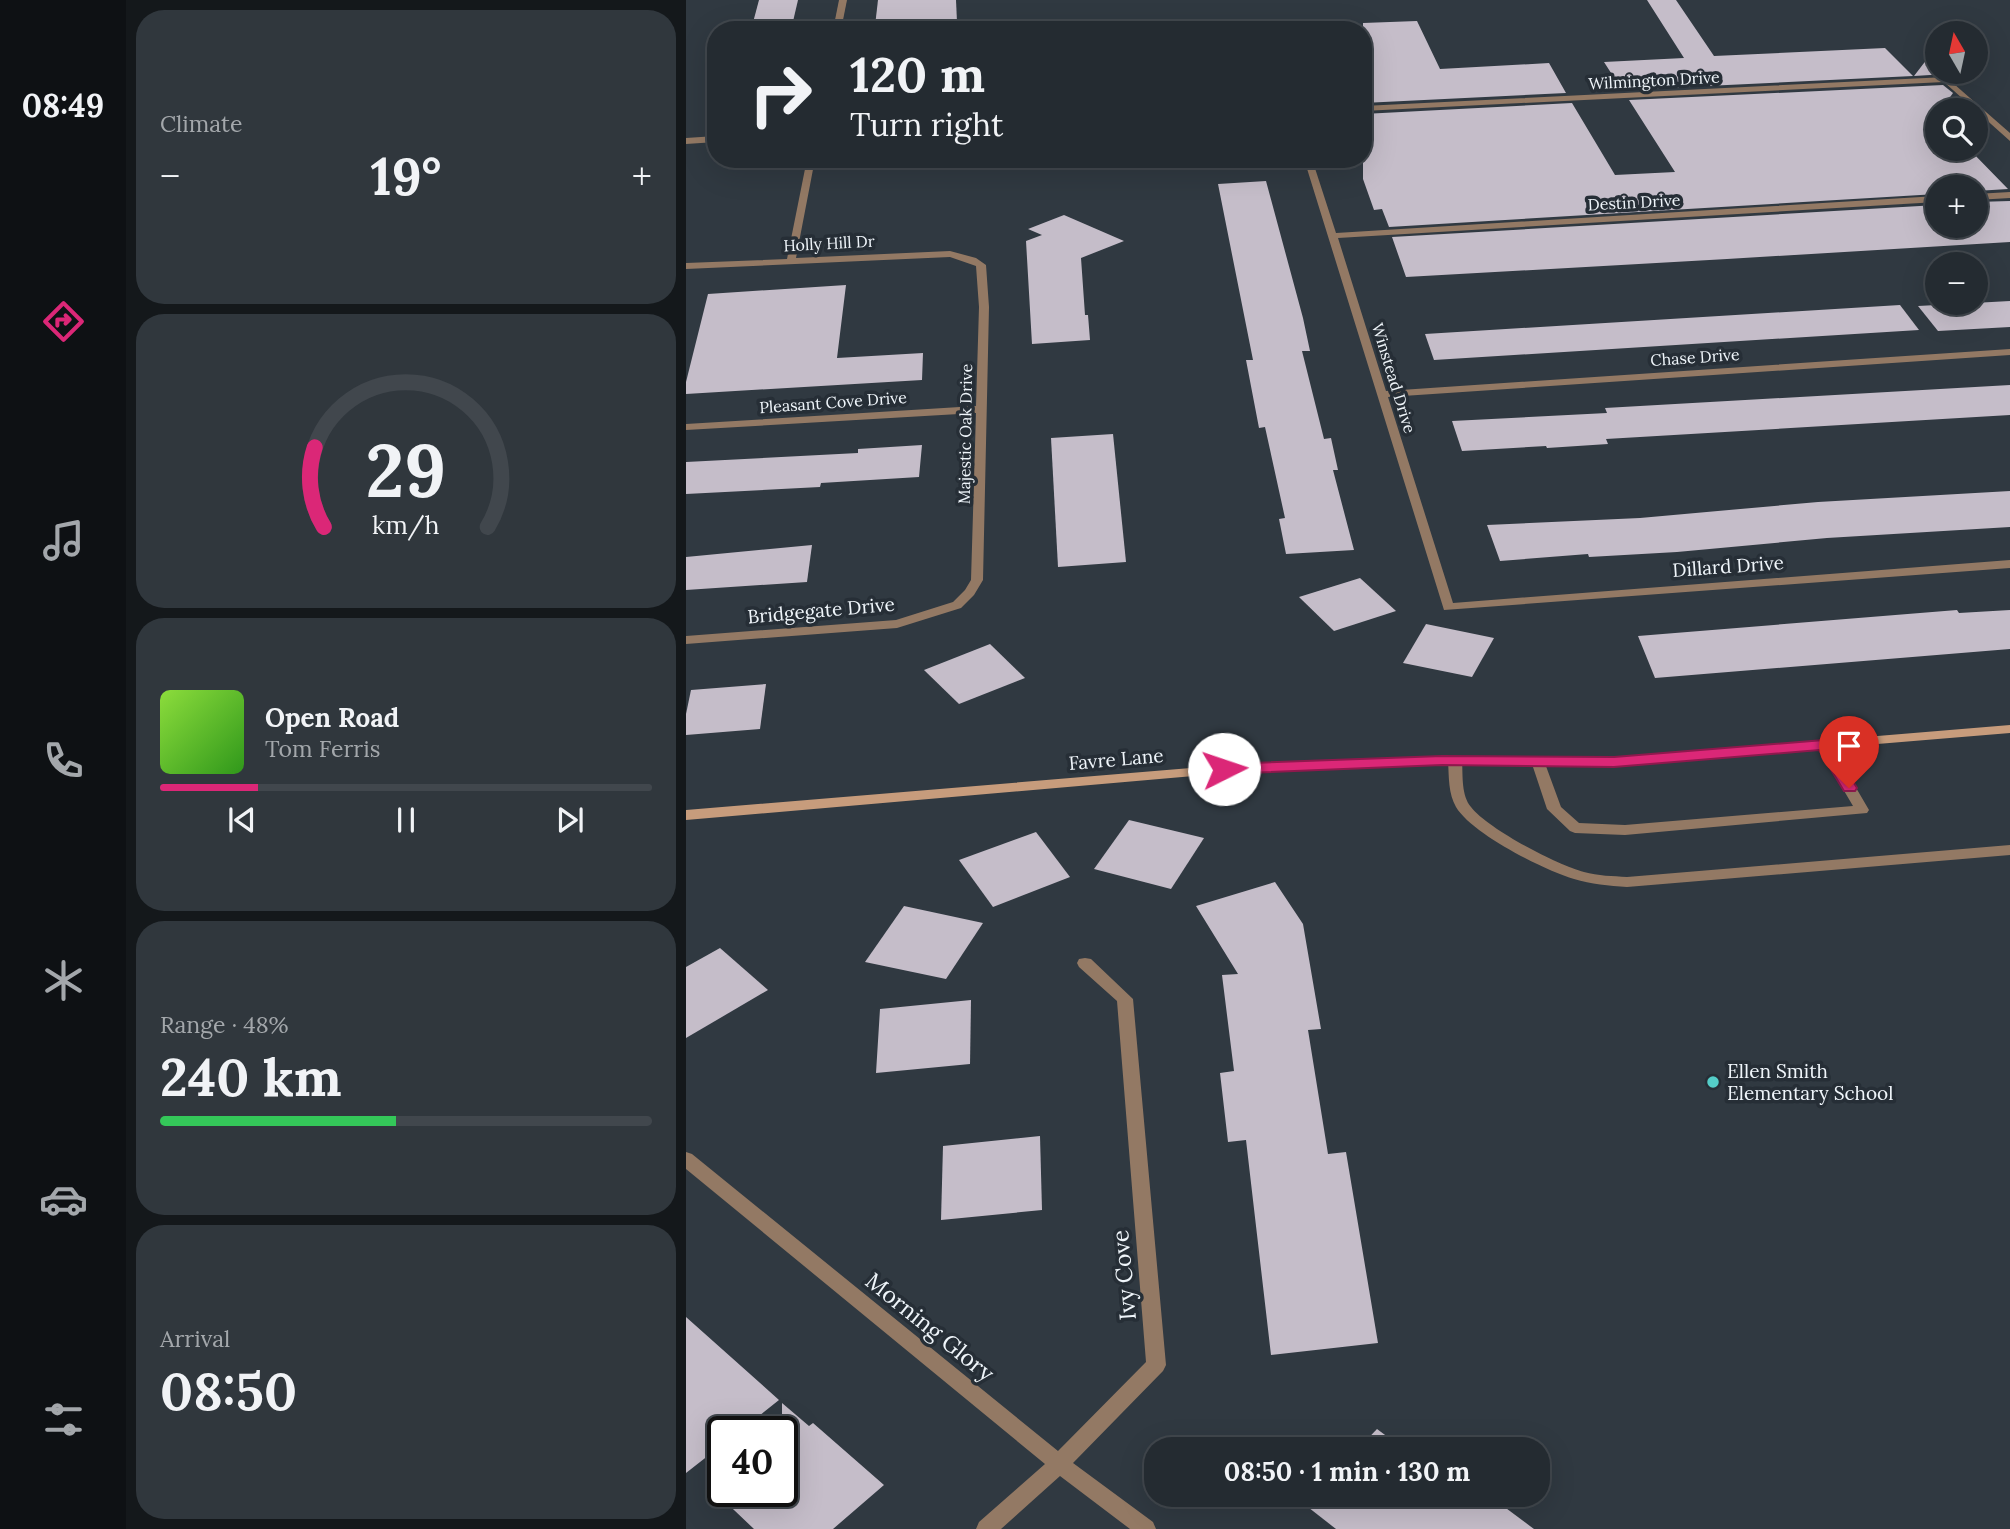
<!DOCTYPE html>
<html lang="en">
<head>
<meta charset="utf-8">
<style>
	body { margin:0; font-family:Lora,serif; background:#30373d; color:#f1f3f6; height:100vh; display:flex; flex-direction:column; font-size:26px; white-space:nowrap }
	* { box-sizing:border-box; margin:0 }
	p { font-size:23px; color:#a3a7ab }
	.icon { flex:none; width:38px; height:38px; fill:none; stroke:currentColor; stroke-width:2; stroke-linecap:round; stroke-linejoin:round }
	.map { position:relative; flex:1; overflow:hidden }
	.sheet { display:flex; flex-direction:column; gap:10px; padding:10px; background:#14181b; width:560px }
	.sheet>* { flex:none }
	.banner { position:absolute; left:21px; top:21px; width:665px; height:147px; border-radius:28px; box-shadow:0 7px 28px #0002,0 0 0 2px #41474d; background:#242b31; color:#f1f3f6; overflow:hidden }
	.needle { width:46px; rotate:351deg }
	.fabs { position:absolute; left:1239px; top:21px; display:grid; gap:14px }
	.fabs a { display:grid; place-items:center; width:63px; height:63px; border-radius:50%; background:#242b31; box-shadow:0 7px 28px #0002,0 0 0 2px #41474d; font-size:35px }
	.speed { position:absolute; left:21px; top:1416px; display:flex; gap:14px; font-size:35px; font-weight:700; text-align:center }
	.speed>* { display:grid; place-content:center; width:91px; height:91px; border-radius:50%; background:#242b31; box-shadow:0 7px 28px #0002,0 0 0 2px #41474d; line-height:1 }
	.speed .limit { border:4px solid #111; border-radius:10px; background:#fff; color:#111 }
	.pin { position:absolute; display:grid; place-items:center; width:60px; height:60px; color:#fff; margin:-72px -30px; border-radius:50% 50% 50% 0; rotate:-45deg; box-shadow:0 0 7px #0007 }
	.pin .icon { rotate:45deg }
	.me { position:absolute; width:77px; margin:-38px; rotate:86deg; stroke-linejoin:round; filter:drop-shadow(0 0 5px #0008) }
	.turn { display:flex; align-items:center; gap:24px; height:147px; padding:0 28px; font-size:32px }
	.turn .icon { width:91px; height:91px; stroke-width:2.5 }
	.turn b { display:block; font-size:49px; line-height:60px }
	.big { font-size:52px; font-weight:700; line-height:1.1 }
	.sheet .tile { flex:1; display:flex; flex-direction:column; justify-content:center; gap:10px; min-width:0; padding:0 24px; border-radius:28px; background:#30373d }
	.sheet .dial { align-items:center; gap:0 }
	.dial svg { height:182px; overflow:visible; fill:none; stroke:#41474d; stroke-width:7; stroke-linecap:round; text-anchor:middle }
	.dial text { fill:#f1f3f6; stroke:none }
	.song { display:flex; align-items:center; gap:21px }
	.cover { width:84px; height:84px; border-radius:10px; background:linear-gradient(135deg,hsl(90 70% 55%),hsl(110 70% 35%)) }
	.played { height:7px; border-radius:4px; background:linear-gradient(90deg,#db2777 20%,#41474d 20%) }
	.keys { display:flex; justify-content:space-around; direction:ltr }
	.heat { display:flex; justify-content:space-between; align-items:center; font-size:38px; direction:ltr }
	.charge { height:10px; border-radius:5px; background:linear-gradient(90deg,#34c759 48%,#41474d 0) }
	.trip { position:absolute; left:458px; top:1437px; width:406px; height:70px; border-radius:28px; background:#242b31; box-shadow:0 7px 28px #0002,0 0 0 2px #41474d; font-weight:700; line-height:70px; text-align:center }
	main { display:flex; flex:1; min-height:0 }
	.dock { display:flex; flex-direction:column; width:126px; justify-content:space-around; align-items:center; background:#0e1114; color:#a3a7ab }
	.dock .icon { width:49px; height:49px }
	.dock .selected { color:#db2777 }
	.dock b { font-size:32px; color:#f1f3f6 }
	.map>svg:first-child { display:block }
</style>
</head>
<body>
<main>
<nav class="dock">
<b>08:49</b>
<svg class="icon selected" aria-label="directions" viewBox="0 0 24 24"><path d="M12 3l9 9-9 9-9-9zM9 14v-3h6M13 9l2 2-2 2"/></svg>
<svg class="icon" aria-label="music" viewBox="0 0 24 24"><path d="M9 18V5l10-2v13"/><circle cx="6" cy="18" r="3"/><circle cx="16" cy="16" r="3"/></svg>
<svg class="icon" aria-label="phone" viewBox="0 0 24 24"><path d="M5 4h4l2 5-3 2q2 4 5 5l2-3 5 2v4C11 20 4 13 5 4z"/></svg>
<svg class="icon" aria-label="climate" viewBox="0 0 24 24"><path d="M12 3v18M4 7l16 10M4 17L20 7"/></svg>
<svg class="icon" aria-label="car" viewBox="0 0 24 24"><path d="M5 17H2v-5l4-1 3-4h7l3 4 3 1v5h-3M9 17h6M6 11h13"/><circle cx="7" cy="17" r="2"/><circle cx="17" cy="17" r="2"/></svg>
<svg class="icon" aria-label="filters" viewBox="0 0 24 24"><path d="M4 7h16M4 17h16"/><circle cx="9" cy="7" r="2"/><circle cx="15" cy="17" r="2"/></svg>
</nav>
<section class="sheet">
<div class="tile"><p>Climate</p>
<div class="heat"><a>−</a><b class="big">19°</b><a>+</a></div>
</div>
<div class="tile dial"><svg viewBox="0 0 100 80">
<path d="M14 69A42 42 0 1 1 86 69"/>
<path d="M14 69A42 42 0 0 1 10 34" stroke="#db2777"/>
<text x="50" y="56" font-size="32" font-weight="700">29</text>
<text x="50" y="72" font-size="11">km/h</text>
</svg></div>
<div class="tile">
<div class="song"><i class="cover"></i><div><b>Open Road</b><p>Tom Ferris</p></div></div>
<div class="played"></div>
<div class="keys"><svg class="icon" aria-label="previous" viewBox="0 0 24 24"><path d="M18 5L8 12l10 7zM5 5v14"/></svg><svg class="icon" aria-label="pause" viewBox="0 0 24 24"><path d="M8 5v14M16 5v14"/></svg><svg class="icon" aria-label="next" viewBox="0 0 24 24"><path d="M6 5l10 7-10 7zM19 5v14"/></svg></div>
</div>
<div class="tile"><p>Range · 48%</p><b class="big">240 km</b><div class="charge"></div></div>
<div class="tile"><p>Arrival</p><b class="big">08:50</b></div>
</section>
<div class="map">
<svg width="1324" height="1529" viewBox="0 0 1324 1529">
	<rect width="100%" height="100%" fill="#303941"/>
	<!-- building -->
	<g fill="#c5bdc9">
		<path d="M73,0H112L105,30H65Z"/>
		<path d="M192,0H270L271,22L189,26Z"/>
		<path d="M961,0H990L1028,56L1199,48L1227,76L936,90L918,62L998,58Z"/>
		<path d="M731,21L754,69L863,63L880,93L677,103V23Z"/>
		<path d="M1248,50H1251V72H1282L1273,85L1260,74L1228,76Z"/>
		<path d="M1257,85L1267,93L1255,110H1251V149H1283L1322,189L1290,191V187H1251V194L703,227L696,209L688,210L677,179V114L886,103L929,175L989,172L943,100Z"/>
		<path d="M580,181L617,318L624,351H616L638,439L645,438L652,470H647L668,550L600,554L593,519L599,518L579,427L573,428L560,360H567L532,184Z"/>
		<path d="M1324,201V242L1041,259L720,277L706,237L1251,205V226H1290V202Z"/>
		<path d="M378,215L438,241L395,258L399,315H402L404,340L346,344L340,241L356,235L342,229Z"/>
		<path d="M160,285L151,358L237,353L236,380L0,394V382L22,294Z"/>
		<path d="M1324,301V327L1252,331L1232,306Z"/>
		<path d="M1214,305L1233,330L748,360L739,334Z"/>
		<path d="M1324,385V415L920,439L922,444L861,448L860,446L776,451L766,421L921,413L919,408Z"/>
		<path d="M427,434L440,562L372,567L365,438Z"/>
		<path d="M236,445L233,477L135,483L134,487L0,494V462L172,453V449Z"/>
		<path d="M1324,491V527L1141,538L991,552L903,557L902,554L814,561L801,525L954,518L1132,502Z"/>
		<path d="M126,545L121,582L0,590V557Z"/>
		<path d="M674,578L710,611L648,631L613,597Z"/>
		<path d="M1271,610L1273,613L1324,610V649L969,678L952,636Z"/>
		<path d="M740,624L808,638L786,677L717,663Z"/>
		<path d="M304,644L339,678L273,704L238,670Z"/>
		<path d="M80,684L74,729L0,735V714L5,690Z"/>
		<path d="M443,820L518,838L485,889L408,869Z"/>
		<path d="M350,832L384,877L307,907L273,860Z"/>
		<path d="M589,882L617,924L635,1029L622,1030L642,1154L660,1152L692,1343L585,1355L560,1140L542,1142L534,1073L548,1071L536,975L552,974L510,906Z"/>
		<path d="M218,906L297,923L260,979L179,962Z"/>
		<path d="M34,948L82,990L0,1038V967Z"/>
		<path d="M285,1000L284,1064L190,1073L194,1009Z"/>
		<path d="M354,1136L356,1210L255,1220L257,1146Z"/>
		<path d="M0,1317L93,1400L53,1432H37V1444L0,1473Z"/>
		<path d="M96,1403L123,1426L127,1423L198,1485L147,1529H68L28,1491H96Z"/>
		<path d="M691,1429L718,1449H672Z"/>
		<path d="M627,1494H801L848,1529H650L618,1504Z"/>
	</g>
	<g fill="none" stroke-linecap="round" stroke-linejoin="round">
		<!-- lane -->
		<g fill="#937964" fill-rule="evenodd">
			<path d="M1138,741L1145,745L1183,810L1181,813L939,835L889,833L884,831L861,809L845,761L852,757L857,758L875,807L893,823L939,825L1167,806L1131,745Z"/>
			<path d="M769,756L776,760C777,775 775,795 785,807C802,829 871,865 898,872C912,876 927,876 941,877L1324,845V855L941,887C923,886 905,884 888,879C858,870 786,834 770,807C762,793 763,776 762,760Z"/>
		</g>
		<!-- street -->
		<g fill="#937964" fill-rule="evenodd">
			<path d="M153,0H161L155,30H147Z"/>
			<path d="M1260,77L1324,133V141L1258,82L677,111V106Z"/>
			<path d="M30,136V142L0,144V138Z"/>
			<path d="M121,159H129L110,258L264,251L290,258L300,265L303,307L297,580L288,595L275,608L211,628L0,644V636L210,620L267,602L279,590L285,580L290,413L0,430V424L290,406L293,307L290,266L264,257L0,269V263L101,259Z"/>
			<path d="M618,159H626L650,233L1251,196V202L652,238L700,391L1324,349V355L702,397L767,603L1324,560V568L758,610Z"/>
			<path d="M1324,192V198L1290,200V194Z"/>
			<path d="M399,958L405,959L447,999L480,1365L477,1371L387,1463L467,1522L470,1529H444L374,1476L315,1529H290L293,1522L359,1464L0,1169V1152L6,1154L372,1451L460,1362L431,1001L393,967L391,963L393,959Z"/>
		</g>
		<!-- secondary -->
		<path fill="#c79c7c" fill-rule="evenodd" d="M1324,725V733L928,766L769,764L565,771L0,820V810L565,763L769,756L928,758Z"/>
	</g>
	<!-- route -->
	<path fill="#db2777" stroke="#8e194d" stroke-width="2" d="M1138,740L1143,741L1171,788L1169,791H1158L1133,750L928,767L756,765L538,774L530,769L538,764L756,756L928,757Z"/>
	<!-- markers -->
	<circle fill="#54cdc8" stroke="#262e36" stroke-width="2.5" cx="1027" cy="1082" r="7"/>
	<g text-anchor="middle" stroke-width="7" stroke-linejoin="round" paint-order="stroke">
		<!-- far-street labels -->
		<g font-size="16" fill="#eff5fa" stroke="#262e36">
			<text transform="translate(968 80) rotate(-3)" y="6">Wilmington Drive</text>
			<text transform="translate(948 202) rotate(-3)" y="6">Destin Drive</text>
			<text transform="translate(143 243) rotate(-3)" y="6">Holly Hill Dr</text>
			<text transform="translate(1009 357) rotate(-4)" y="6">Chase Drive</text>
			<text transform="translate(708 378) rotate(73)" y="6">Winstead Drive</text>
			<text transform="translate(147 402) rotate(-4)" y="6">Pleasant Cove Drive</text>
			<text transform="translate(279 434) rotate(-89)" y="6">Majestic Oak Drive</text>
		</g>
		<!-- street labels -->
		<g font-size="19" fill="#eff5fa" stroke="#262e36">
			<text transform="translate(1042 566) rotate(-4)" y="7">Dillard Drive</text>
			<text transform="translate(135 610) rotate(-5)" y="7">Bridgegate Drive</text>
			<text transform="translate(430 759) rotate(-5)" y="7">Favre Lane</text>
		</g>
		<!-- poi labels -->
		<g font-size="19" fill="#eff5fa" stroke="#262e36" text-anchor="start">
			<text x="1041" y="1078">Ellen Smith<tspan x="1041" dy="22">Elementary School</tspan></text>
		</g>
		<!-- near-street labels -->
		<g font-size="23" fill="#eff5fa" stroke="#262e36">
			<text transform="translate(438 1275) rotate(-95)" y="8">Ivy Cove</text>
			<text transform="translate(244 1327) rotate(39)" y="8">Morning Glory</text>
		</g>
	</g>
</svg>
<div class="fabs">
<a><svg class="needle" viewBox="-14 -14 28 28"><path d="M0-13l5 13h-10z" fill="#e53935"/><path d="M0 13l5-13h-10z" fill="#a3a7ab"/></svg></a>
<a><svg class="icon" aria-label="search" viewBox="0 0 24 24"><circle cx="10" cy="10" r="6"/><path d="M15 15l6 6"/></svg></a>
<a>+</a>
<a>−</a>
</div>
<div class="speed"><div class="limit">40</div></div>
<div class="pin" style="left:1163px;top:788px;background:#d93025"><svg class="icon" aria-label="arrive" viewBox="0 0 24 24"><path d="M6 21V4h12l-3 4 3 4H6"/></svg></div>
<svg class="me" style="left:538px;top:769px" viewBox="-20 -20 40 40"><circle r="19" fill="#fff"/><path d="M0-13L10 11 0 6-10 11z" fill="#db2777"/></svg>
<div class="trip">08:50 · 1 min · 130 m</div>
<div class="banner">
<div class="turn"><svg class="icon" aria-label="right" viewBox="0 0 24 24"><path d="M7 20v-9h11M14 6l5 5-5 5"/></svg><div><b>120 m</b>Turn right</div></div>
</div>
</div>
</main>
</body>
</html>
